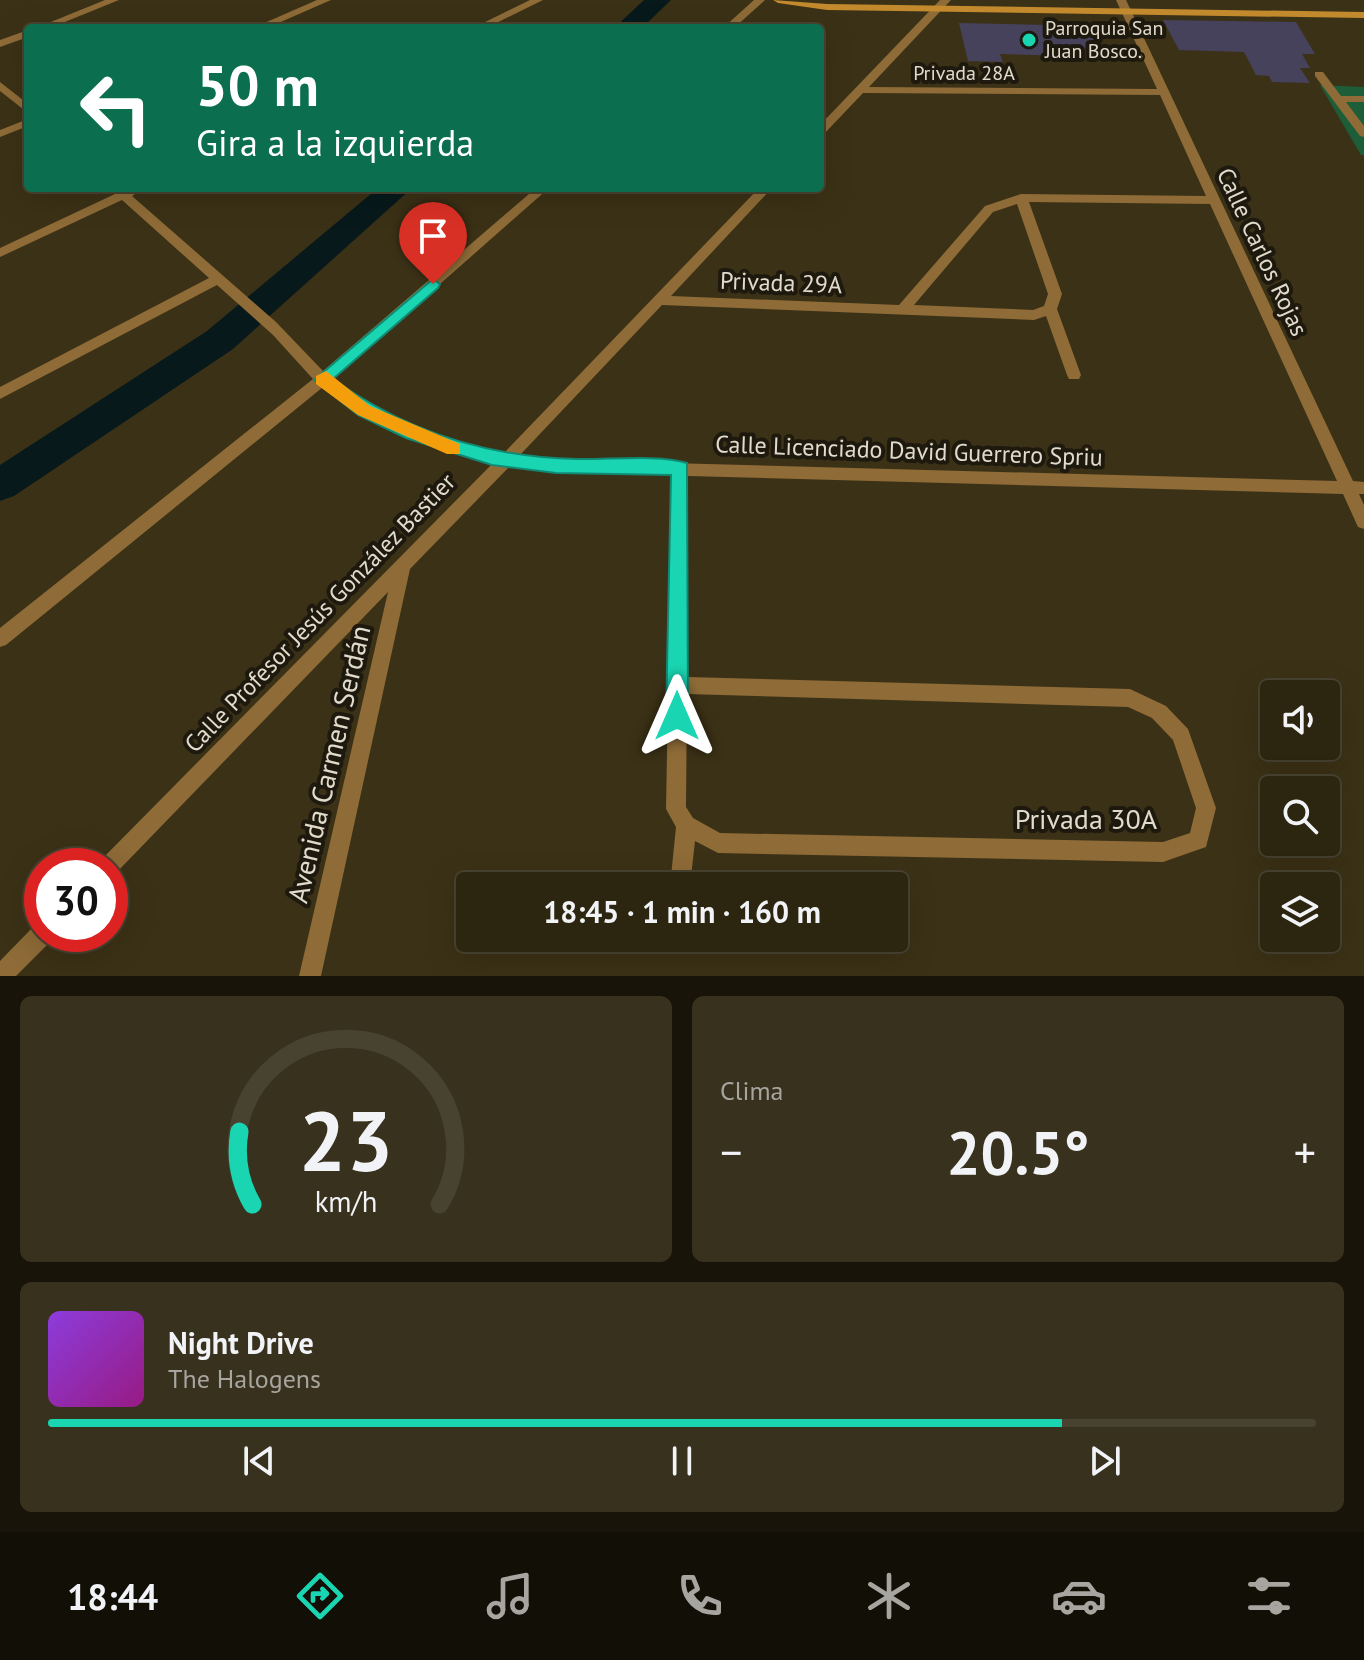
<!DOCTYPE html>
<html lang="es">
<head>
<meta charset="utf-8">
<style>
	body { margin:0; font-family:"PT Sans",sans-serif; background:#38311e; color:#f1f3f6; height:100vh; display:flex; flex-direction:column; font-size:30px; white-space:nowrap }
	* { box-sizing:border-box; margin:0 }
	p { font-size:26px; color:#a6a59f }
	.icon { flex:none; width:44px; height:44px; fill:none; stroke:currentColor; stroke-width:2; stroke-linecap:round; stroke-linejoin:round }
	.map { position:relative; height:976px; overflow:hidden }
	.panel { display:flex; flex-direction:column; gap:20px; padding:20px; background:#181409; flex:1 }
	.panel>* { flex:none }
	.banner { position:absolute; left:24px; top:24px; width:800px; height:168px; border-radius:8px; box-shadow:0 8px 32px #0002,0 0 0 2px #484230; background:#0b6e4f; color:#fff; overflow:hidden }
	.tools { position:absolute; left:1260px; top:680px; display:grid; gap:16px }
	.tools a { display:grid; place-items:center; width:80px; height:80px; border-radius:8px; background:#2c2510; box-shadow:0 8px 32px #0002,0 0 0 2px #484230; font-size:40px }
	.speed { position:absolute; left:24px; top:848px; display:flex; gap:16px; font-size:40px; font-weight:700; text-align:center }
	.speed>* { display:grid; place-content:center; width:104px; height:104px; border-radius:50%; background:#2c2510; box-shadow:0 8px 32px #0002,0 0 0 2px #484230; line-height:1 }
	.speed .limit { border:12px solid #d22; background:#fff; color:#111 }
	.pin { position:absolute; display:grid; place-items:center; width:68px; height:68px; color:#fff; margin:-82px -34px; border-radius:50% 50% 50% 0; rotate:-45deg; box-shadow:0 0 8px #0007 }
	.pin .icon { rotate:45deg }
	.me { position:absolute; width:88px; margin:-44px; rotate:0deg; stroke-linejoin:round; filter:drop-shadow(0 0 6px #0008) }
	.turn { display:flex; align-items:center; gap:28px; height:168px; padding:0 40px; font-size:36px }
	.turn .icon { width:104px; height:104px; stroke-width:2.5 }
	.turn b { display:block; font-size:56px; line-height:68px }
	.big { font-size:60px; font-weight:700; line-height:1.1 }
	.panel .card { flex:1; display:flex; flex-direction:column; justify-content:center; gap:12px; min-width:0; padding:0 28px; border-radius:12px; background:#38311e }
	.panel .dial { align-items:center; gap:0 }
	.dial svg { height:208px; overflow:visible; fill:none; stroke:#484230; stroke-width:7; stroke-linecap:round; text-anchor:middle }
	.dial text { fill:#f1f3f6; stroke:none }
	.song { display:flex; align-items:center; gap:24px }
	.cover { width:96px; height:96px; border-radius:12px; background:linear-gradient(135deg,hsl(270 70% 55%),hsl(310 70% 35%)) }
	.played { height:8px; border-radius:4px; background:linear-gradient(90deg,#1ad5b2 80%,#484230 80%) }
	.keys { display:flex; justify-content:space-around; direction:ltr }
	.heat { display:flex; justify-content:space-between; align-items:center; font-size:44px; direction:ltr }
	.panel .tiles { flex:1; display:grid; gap:20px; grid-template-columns:1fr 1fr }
	.card:last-child { grid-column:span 2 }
	.trip { position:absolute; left:456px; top:872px; width:452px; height:80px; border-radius:8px; background:#2c2510; box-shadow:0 8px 32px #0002,0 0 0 2px #484230; font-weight:700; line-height:80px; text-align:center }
	.tabs { display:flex; height:128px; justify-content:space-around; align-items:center; background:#120f06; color:#a6a59f }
	.tabs .icon { width:56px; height:56px }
	.tabs .selected { color:#1ad5b2 }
	.tabs b { font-size:36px; color:#f1f3f6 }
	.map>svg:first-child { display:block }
</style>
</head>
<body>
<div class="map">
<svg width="1364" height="976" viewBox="0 0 1364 976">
	<rect width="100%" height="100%" fill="#3b3116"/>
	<!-- green -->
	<path fill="#1d5d38" d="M1320,85L1364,87V155H1361Z"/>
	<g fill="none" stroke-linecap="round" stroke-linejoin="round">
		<!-- canal -->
		<g fill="#07191b" fill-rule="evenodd">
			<path d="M644,0H671L642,28H614Z"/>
			<path d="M378,188H412L233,349L14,496L0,501V465L207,331Z"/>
		</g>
	</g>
	<!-- building -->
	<g fill="#46425c">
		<path d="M1163,20L1296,22L1315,54H1302L1310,68H1300L1310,83L1272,82L1269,76L1256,75L1244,52L1179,50Z"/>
		<path d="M959,23L1089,26L1101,57L1000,54L1003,62L968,61Z"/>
	</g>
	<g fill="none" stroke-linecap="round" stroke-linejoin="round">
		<!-- street -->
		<g fill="#8e6b37" fill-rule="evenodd">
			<path d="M105,0H119L50,28H36Z"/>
			<path d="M317,0H331L267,28H253Z"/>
			<path d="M530,0H543L486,28H473Z"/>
			<path d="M754,0H765L734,28H723Z"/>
			<path d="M940,0H951L869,87L1157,89L1116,0H1126L1353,481L1364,482V494H1359L1364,505V529L1358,527L1343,494L688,476L687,677L1130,689L1166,706L1188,729L1216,808L1206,847L1163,862L718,853L695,841L690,886H670L676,827L666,809L672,475L556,472L510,466L410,569L321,976H299L388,592L116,873L110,876V866H99L102,859L493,463C431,449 372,430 323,387L6,645L0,647V628L313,379L273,335L217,285L0,399V387L209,278L122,200L0,257V248L115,194L110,188H144L132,196L276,322L323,371L536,188H549L332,379C382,421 440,442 504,453L759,188H772L671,296L899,305L985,206L1021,194L1206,196L1160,95L863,93L824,134L820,135V125ZM1029,202L1210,204L1337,481L556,460L520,455L662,305L1034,320L1046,316L1067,375L1069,379H1079L1081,375L1057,309L1062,294ZM1017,204L1048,294L1044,306L1033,310L914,305L993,212ZM687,694L1128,707L1152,718L1173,740L1196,808L1190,833L1163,842L720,833L693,818L686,807Z"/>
			<path d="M28,30V37L0,47V40Z"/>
			<path d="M1315,72H1323L1341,96H1364V102H1346L1364,126V137L1360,136L1315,76Z"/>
			<path d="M0,82L28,104V113L0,91Z"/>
			<path d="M28,119V126L0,137V130Z"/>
			<path d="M42,923V934H53L50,942L16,976H0V961L34,926Z"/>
			<path d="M665,938H687L684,949L676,952L668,949Z"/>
		</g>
		<!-- secondary -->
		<path fill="#c28a2d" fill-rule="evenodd" d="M773,0L827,4L1364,12V18L827,10L778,3Z"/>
	</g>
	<!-- route -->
	<path fill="#1ad5b2" stroke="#118a74" stroke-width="2" d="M433,279L440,284L438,288L333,379C405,431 487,457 576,459C607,460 658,454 687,463L688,716L685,723L677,726L669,723L666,716L671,475L556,473L492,465L406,438L358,415L314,380Z"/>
	<!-- slow -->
	<path fill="#f59e0b" d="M326,371L370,406L460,444V454H447L358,415L316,384V376Z"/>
	<!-- markers -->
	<circle fill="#1ad5b2" stroke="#1e190e" stroke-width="3" cx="1029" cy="40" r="8"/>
	<g text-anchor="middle" stroke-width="8" stroke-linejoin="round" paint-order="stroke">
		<!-- far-poi labels -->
		<g font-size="20" fill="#e1dbcb" stroke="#1e190e" text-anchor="start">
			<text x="1045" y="35">Parroquia San<tspan x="1045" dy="23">Juan Bosco.</tspan></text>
		</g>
		<!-- far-street labels -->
		<g font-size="20" fill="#e1dbcb" stroke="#1e190e">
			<text x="964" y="80">Privada 28A</text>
		</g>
		<!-- street labels -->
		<g font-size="24" fill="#e1dbcb" stroke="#1e190e">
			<text transform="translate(1262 252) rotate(65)" y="8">Calle Carlos Rojas</text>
			<text transform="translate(781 283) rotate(2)" y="8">Privada 29A</text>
			<text transform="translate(909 451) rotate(2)" y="8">Calle Licenciado David Guerrero Spriu</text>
			<text transform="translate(320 613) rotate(-46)" y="8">Calle Profesor Jesús González Bastier</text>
		</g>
		<!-- near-street labels -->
		<g font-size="28" fill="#e1dbcb" stroke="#1e190e">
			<text transform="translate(329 764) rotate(-77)" y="10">Avenida Carmen Serdán</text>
			<text x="1086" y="829">Privada 30A</text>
		</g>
	</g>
</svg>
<div class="tools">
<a><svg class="icon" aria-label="sound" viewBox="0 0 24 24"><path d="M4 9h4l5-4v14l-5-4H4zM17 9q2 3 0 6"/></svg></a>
<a><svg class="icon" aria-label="search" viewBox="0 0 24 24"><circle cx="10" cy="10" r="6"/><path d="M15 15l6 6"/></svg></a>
<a><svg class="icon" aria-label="layers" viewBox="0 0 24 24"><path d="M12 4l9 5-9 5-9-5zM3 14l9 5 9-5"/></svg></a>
</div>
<div class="speed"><div class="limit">30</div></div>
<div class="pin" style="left:433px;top:284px;background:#d93025"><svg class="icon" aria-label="arrive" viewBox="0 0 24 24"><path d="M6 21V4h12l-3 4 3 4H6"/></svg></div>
<svg class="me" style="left:677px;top:716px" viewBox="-20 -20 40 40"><path d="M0-17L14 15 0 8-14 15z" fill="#1ad5b2" stroke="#fff" stroke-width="4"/></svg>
<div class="trip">18:45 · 1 min · 160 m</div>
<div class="banner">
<div class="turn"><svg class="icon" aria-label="left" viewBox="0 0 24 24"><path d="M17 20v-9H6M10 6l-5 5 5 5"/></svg><div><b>50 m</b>Gira a la izquierda</div></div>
</div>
</div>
<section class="panel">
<div class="tiles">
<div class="card dial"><svg viewBox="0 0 100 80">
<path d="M14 69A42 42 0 1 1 86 69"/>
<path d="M14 69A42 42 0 0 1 9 41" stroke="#1ad5b2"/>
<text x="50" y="56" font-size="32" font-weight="700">23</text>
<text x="50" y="72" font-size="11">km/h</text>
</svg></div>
<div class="card"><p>Clima</p>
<div class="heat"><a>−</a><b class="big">20.5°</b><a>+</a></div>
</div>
<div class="card">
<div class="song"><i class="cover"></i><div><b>Night Drive</b><p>The Halogens</p></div></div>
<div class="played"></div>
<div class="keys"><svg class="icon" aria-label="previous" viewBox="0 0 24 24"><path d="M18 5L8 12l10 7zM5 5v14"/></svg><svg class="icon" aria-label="pause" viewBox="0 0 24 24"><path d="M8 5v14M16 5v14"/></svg><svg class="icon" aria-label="next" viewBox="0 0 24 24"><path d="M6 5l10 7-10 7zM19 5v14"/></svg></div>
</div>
</div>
</section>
<nav class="tabs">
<b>18:44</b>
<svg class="icon selected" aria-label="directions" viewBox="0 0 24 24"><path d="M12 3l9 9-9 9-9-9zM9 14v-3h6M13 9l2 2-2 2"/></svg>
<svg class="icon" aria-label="music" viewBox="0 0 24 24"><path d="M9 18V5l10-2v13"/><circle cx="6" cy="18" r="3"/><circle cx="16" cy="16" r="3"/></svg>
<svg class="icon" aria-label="phone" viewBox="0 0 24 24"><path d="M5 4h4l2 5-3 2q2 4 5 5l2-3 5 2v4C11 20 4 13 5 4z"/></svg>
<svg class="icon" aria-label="climate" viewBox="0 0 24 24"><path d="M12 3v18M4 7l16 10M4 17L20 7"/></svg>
<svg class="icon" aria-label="car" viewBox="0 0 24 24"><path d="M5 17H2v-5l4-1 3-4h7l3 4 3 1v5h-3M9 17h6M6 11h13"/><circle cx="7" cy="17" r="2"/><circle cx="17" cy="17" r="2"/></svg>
<svg class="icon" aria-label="filters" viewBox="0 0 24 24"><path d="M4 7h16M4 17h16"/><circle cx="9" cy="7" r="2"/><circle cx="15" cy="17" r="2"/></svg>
</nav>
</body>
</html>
